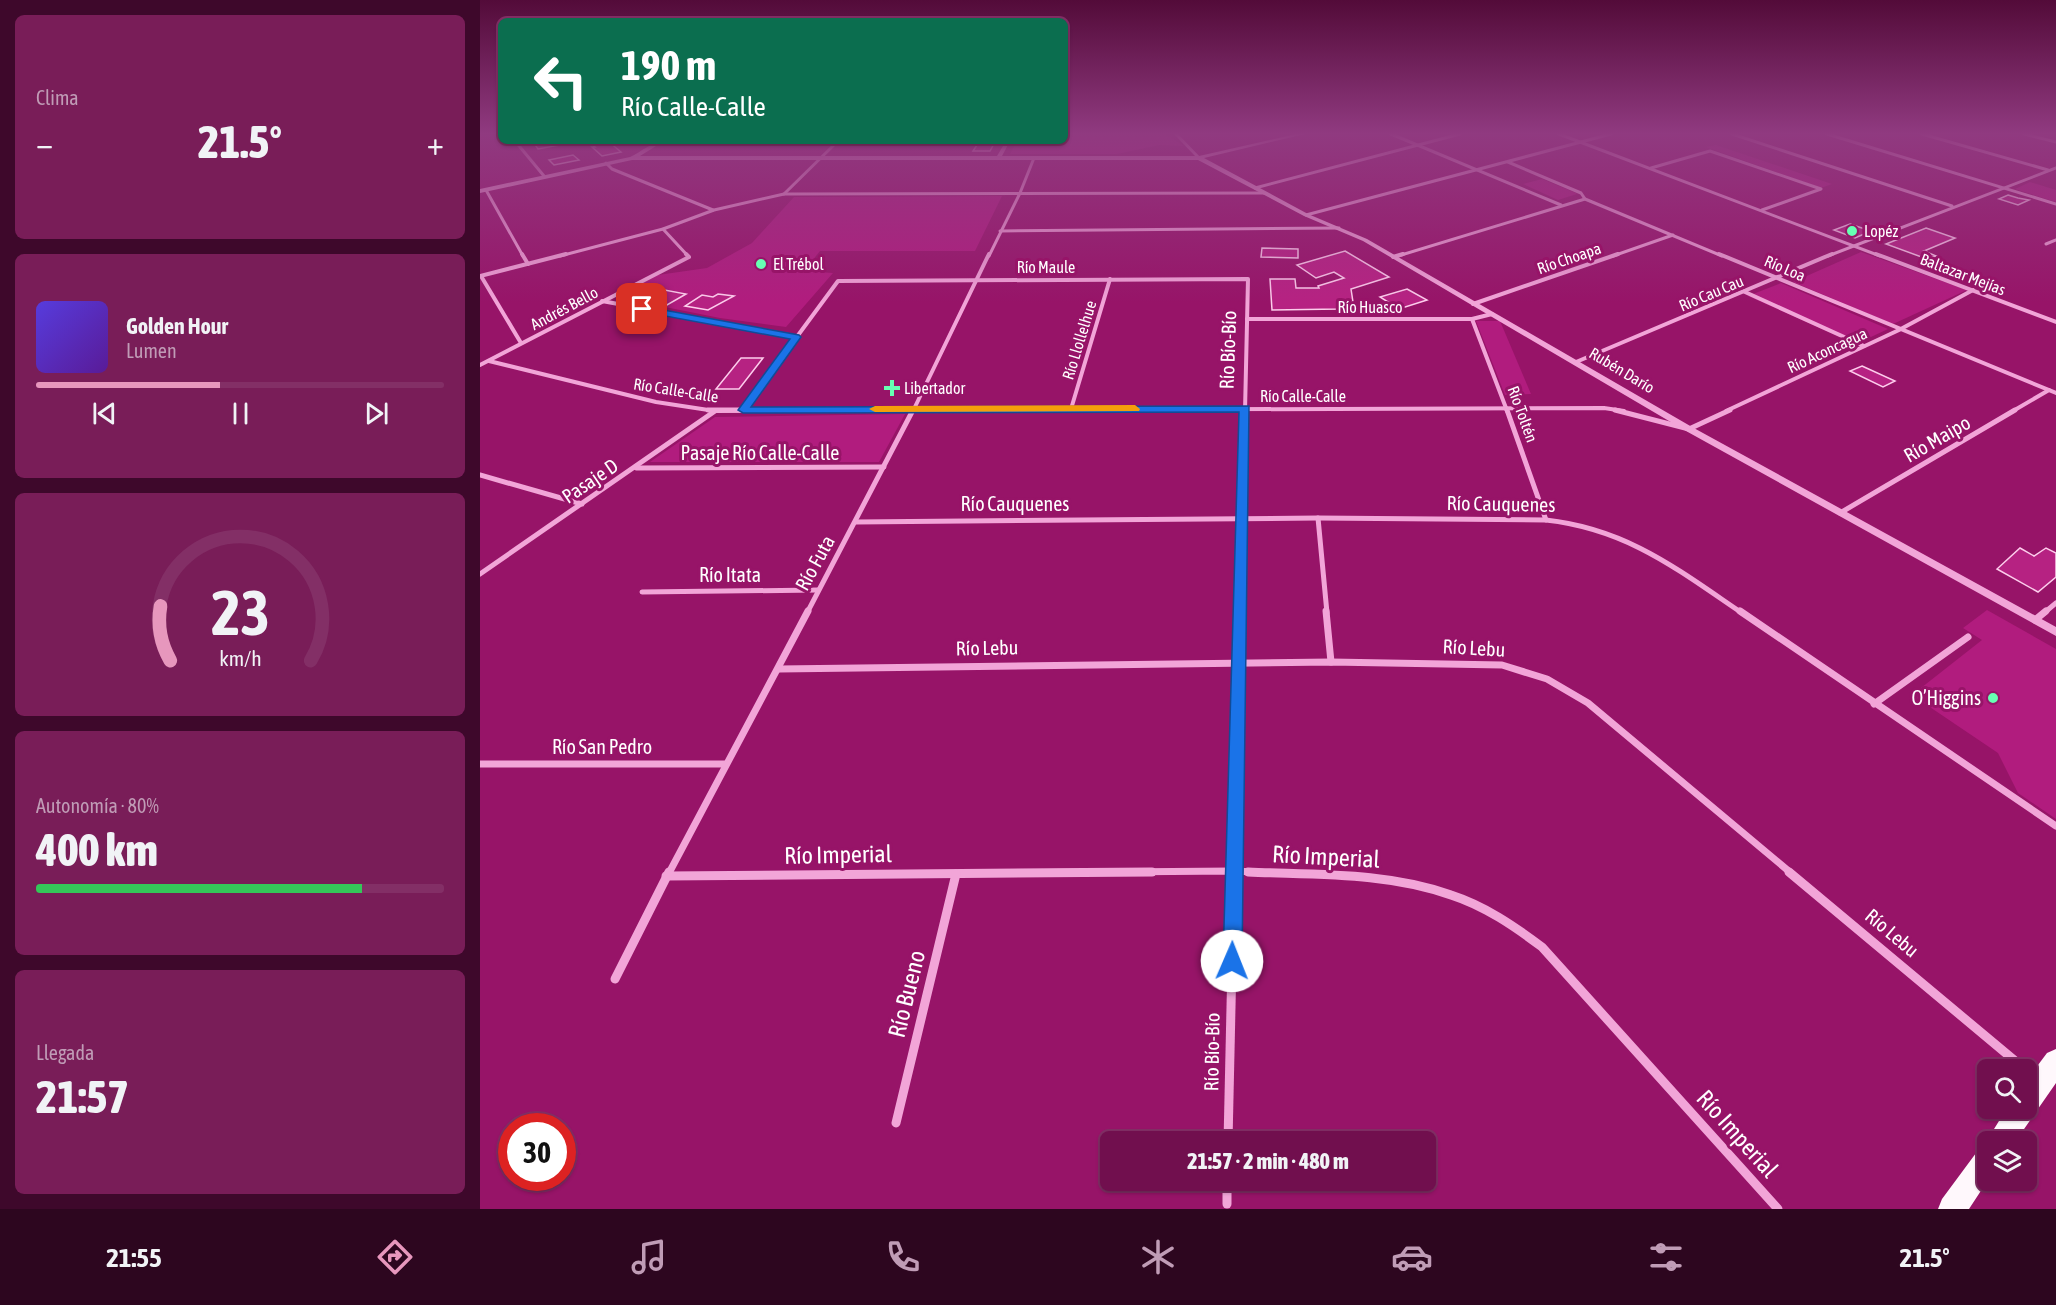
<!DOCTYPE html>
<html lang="es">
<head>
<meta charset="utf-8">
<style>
	body { margin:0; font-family:"Asap Condensed",sans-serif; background:#791d58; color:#f1f3f6; height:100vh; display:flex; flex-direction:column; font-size:22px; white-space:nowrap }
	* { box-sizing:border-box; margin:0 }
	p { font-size:20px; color:#c09cb6 }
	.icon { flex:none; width:33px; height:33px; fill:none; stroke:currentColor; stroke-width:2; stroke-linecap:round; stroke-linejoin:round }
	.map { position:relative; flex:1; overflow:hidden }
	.sheet { display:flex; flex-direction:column; gap:15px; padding:15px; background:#3e082b; width:480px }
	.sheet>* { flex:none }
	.banner { position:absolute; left:18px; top:18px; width:570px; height:126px; border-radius:9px; box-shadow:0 2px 4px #0004,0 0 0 2px #832f66; background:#0b6e4f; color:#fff; overflow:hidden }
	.controls { position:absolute; left:1497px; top:1059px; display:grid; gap:12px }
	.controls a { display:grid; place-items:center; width:60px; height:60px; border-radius:9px; background:#710f4e; box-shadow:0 2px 4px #0004,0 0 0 2px #832f66; font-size:30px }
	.speed { position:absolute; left:18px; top:1113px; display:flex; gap:12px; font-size:30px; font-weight:700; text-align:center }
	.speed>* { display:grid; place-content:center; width:78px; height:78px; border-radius:50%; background:#710f4e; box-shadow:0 2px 4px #0004,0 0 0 2px #832f66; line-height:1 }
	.speed .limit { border:9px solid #d22; background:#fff; color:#111 }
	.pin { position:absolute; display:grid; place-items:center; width:51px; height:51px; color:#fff; margin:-26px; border-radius:12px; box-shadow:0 3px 9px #0006 }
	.me { position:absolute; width:66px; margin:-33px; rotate:1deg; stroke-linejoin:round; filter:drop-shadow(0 0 4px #0008) }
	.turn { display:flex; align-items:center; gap:21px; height:126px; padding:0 24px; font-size:27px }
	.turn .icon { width:78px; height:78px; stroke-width:2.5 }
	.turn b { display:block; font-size:42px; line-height:51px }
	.big { font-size:45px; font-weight:800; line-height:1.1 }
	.sheet .tile { flex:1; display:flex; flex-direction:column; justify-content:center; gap:9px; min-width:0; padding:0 21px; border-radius:9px; background:#791d58 }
	.sheet .dial { align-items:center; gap:0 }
	.dial svg { height:156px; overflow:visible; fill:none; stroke:#832f66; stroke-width:7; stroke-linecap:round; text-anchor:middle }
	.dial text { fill:#f1f3f6; stroke:none }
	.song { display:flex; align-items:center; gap:18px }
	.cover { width:72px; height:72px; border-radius:9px; background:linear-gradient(135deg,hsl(250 70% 55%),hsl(270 70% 35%)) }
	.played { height:6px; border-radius:3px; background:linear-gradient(90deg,#e797bd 45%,#832f66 45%) }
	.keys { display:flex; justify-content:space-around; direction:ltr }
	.heat { display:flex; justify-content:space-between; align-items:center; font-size:33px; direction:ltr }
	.charge { height:9px; border-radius:4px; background:linear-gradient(90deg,#34c759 80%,#832f66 0) }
	.trip { position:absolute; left:620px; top:1131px; width:336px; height:60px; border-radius:9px; background:#710f4e; box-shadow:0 2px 4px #0004,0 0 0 2px #832f66; font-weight:800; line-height:60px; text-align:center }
	.menu { display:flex; height:96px; justify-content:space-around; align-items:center; background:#2d061f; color:#c09cb6 }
	.menu .icon { width:42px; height:42px }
	.menu .selected { color:#e797bd }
	.menu b { font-size:27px; color:#f1f3f6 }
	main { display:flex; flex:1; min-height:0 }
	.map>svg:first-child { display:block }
</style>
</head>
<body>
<main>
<section class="sheet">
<div class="tile"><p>Clima</p>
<div class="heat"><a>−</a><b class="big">21.5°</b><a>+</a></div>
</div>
<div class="tile">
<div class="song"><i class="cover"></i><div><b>Golden Hour</b><p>Lumen</p></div></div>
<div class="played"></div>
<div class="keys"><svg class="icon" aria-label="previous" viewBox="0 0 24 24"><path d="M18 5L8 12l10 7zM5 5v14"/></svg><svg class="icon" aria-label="pause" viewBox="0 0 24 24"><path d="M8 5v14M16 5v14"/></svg><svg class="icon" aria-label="next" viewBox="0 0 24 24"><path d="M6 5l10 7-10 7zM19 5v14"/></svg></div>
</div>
<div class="tile dial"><svg viewBox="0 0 100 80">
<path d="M14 69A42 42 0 1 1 86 69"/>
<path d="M14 69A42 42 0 0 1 9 41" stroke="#e797bd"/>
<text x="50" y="56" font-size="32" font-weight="700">23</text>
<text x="50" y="72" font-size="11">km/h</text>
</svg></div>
<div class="tile"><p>Autonomía · 80%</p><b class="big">400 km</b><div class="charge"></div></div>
<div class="tile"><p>Llegada</p><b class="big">21:57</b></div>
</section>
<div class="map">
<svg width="1576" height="1209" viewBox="0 0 1576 1209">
	<rect width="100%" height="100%" fill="#971468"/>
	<!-- green -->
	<g fill="#b11c7e">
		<path d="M585,134H685L704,146L679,145L637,154H530L537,141H585Z"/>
		<path d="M1236,145L1352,184L1341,188L1226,147Z"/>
		<path d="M1062,179L1096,193L1097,194L1078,200L1043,184Z"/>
		<path d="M1550,182L1576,190V202L1535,189Z"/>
		<path d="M522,196L495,251H340L324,271L353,273L306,327L240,318L140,298L139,295L178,275L227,268L272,243L314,197Z"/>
		<path d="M1381,252L1487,290L1413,324L1313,282Z"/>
		<path d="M1301,283L1408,329L1376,344L1268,296Z"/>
		<path d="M996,321H1020L1051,394L1025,395Z"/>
		<path d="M425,414L399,462H170L235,417Z"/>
		<path d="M1507,610L1576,649V819L1538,793L1518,753L1432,695L1502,640L1483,628Z"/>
	</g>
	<!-- building -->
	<g fill="#b62282" stroke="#fdcdec" stroke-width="1.5">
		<path d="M67,141H83L85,144L58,149L53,142Z"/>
		<path d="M128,141L141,152L122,156L112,147H115L112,144Z"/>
		<path d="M499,142H515L510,151H493Z"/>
		<path d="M93,155L99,160L74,165L69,160Z"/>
		<path d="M1528,195L1538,198L1549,200L1538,205L1519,199Z"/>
		<path d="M1370,224L1391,231L1375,238L1354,230Z"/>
		<path d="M1446,228L1475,238L1444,251L1456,256L1447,259L1406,244Z"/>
		<path d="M782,248L818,249V258L781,257Z"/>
		<path d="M865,251L909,277L871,289L873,302H858L859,309L792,310L790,279H815L816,288H839L838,286L864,278L854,272L836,278L817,265Z"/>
		<path d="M163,286L206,294L187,305L143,297Z"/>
		<path d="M927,289L947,300L919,309L900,297Z"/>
		<path d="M238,294L254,296L228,310L205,306L222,295L233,297Z"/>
		<path d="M261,358H283L259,389H236Z"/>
		<path d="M1382,366L1415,381L1403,387L1370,371Z"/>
		<path d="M1540,548L1554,556L1566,548L1576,553V577L1558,592L1517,569Z"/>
	</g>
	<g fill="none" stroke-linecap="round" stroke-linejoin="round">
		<!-- pedestrian -->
		<g stroke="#f2a5d8" stroke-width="4">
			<path d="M1265,292L1384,346"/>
			<path d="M992,319L1026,408"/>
		</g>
		<!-- minor-far4 -->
		<g stroke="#f2a5d8" stroke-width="3">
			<path d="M696,134L719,158"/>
			<path d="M911,134L1081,205"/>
			<path d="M1079,134L1400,256"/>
			<path d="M1252,134L1472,206"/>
			<path d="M1347,134L1576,204"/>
			<path d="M1442,134L1568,170"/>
			<path d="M1544,134L1576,142"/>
			<path d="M35,141L64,176"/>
			<path d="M1028,162L1101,193L1105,199L1242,256"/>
			<path d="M126,163L132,169L233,210"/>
			<path d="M1171,168L1230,151L1341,189L1282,210"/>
			<path d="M775,188L980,134"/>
			<path d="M6,190L43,256"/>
			<path d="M304,194L358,141"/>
			<path d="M826,215L1131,134"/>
			<path d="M183,229L208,256"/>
			<path d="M520,231L859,228"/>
			<path d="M1566,244L1576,240"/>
			<path d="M80,256L183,229L234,210L304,194L784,193"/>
			<path d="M509,256L540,193L554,158"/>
			<path d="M918,256L1105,199"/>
			<path d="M1133,256L1193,235"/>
			<path d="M1348,256L1576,168"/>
		</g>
		<!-- minor-far3 -->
		<g stroke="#f2a5d8" stroke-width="4">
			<path d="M42,254L48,264"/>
			<path d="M1239,254L1576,393"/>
			<path d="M1396,254L1576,322"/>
			<path d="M913,257L923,254"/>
			<path d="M0,276L86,254"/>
			<path d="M1,276L41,343"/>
			<path d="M122,301L316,337"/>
			<path d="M993,304L1138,254"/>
			<path d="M767,319H992L1012,314"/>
			<path d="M9,361L176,402L235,411L1124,408L1144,411"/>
			<path d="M1096,362L1352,254"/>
			<path d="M0,365L209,257L206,254"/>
			<path d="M1026,408L1027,411"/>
			<path d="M591,409L630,279"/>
			<path d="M263,410L358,281L768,279L765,411"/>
			<path d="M433,411L509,254"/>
			<path d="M1246,411L1419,330L1493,290"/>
			<path d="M1533,411L1569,390"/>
		</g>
		<!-- minor-far2 -->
		<g stroke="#f2a5d8" stroke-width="5">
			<path d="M228,410H562"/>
			<path d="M1027,410L1066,520"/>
			<path d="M1135,410L1209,429L1250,410"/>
			<path d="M156,468L404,467"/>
			<path d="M0,475L102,504"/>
			<path d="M1360,513L1535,410"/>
			<path d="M838,518L847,613"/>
			<path d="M376,522L838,518L1066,520C1147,529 1197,569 1262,613"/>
			<path d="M0,574L235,411"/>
			<path d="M162,592L338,590"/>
			<path d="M327,613L433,410"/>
			<path d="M760,613L765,410"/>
			<path d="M1564,613L1576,603"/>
		</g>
		<!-- minor-far1 -->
		<g stroke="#f2a5d8" stroke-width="7">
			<path d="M846,611L851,662"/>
			<path d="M1260,611L1576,826"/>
			<path d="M1555,620L1566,611"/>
			<path d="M299,669L851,662L1022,665L1067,679L1108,703L1311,873"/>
			<path d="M1394,704L1488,637"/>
			<path d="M0,764H244"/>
			<path d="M189,873L328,611"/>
			<path d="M502,873L754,871L796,873"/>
			<path d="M754,873L760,611"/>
		</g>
		<!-- minor -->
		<g stroke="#f2a5d8" stroke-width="9">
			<path d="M768,872C835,875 907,872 971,895C1005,906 1034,926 1062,947L1298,1209"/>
			<path d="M1309,872L1546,1070"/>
			<path d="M186,876L672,872"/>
			<path d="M135,979L189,872"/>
			<path d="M416,1123L476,874"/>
			<path d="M748,1142L754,872"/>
			<path d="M747,1180V1204"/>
		</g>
		<!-- tertiary -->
		<path fill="#f2a5d8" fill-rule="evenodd" d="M816,134H825L724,158L828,214L887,239L1212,427L1576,627V636L1206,431L883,241L824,216L718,160H152L0,193V189L150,157C161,152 173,141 184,141L160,156H517L526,141H530L522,156H719Z"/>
		<!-- trunk -->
		<path fill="#fff8fc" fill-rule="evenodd" d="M1576,1049V1083L1535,1142H1508V1180L1489,1209H1458L1462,1199L1499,1149L1507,1145L1506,1142L1527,1108H1546V1081L1567,1053Z"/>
	</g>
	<!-- sky -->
	<linearGradient id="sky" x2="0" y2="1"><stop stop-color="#530b39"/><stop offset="0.44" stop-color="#903a80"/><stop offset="1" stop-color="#903a80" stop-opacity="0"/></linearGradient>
	<rect width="1576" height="303" fill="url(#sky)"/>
	<!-- route -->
	<path fill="#1a73e8" stroke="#114b97" stroke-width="1.5" d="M162,306L319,335L321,337L271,407L769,406L762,961L759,968L752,971L745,968L743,961L759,412L263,413L258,410L310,339L158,311V307Z"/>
	<!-- slow -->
	<path fill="#f59e0b" d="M655,405L660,409L659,411L395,412L389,409L395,406Z"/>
	<!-- markers -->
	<g fill="#67ffb3" stroke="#971468" stroke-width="2">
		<circle cx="1372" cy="231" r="6"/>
		<circle cx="281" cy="264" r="6"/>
		<path d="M409 379h6v6h6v6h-6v6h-6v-6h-6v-6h6z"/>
		<circle cx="1513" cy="698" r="6"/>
	</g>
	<g text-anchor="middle" stroke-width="6" stroke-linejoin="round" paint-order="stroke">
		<!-- far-poi labels -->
		<g font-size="16" fill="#fff" stroke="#971468" text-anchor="start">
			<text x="1384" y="237">Lopéz</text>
			<text x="293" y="270">El Trébol</text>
			<text x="424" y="394">Libertador</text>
		</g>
		<!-- far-street labels -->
		<g font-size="16" fill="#fff" stroke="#971468">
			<text transform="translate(1089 258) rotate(-19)" y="6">Río Choapa</text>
			<text x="566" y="273">Río Maule</text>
			<text transform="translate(1305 268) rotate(23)" y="6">Río Loa</text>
			<text transform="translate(1483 274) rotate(21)" y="6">Baltazar Mejías</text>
			<text transform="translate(1231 293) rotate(-23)" y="6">Río Cau Cau</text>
			<text x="890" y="313">Río Huasco</text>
			<text transform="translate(84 308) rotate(-28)" y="6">Andrés Bello</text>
			<text transform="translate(599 340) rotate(-73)" y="6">Río Llollelhue</text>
			<text transform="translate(1347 350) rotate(-25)" y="6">Río Aconcagua</text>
			<text transform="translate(1142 370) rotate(31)" y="6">Rubén Darío</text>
			<text transform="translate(196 390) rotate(9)" y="6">Río Calle-Calle</text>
			<text x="823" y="402">Río Calle-Calle</text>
			<text transform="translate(1043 414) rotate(70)" y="6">Río Toltén</text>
		</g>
		<!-- street labels -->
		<g font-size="20" fill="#fff" stroke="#971468">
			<text transform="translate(748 350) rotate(-88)" y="7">Río Bío-Bío</text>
			<text transform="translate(1457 439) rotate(-30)" y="7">Río Maipo</text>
			<text x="280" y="460">Pasaje Río Calle-Calle</text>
			<text transform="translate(110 481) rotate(-34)" y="7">Pasaje D</text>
			<text x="535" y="511">Río Cauquenes</text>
			<text transform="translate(1021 504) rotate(1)" y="7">Río Cauquenes</text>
			<text transform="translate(335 563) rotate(-61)" y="7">Río Futa</text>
			<text x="250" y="582">Río Itata</text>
			<text transform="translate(507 648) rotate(-1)" y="7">Río Lebu</text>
			<text transform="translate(994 648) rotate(3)" y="7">Río Lebu</text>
			<text x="122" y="754">Río San Pedro</text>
			<text transform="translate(1412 933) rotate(40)" y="7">Río Lebu</text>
			<text transform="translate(732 1052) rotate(-89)" y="7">Río Bío-Bío</text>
		</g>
		<!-- poi labels -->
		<g font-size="20" fill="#fff" stroke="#971468" text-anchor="end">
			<text x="1501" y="705">O’Higgins</text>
		</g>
		<!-- near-street labels -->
		<g font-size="24" fill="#fff" stroke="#971468">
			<text transform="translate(358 855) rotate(-1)" y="8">Río Imperial</text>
			<text transform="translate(846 857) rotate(3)" y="8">Río Imperial</text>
			<text transform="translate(427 994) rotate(-76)" y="8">Río Bueno</text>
			<text transform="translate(1257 1134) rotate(48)" y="8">Río Imperial</text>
		</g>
	</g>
</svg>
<div class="controls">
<a><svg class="icon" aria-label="search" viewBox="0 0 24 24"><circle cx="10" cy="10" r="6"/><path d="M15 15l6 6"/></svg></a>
<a><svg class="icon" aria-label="layers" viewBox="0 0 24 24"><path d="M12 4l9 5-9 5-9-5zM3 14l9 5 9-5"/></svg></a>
</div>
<div class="speed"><div class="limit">30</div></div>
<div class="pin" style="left:162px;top:309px;background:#d93025"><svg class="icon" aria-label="arrive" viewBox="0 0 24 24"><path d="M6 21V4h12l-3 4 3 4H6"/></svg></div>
<svg class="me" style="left:752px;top:961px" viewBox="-20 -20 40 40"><circle r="19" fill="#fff"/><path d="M0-13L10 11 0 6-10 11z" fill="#1a73e8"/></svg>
<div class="trip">21:57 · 2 min · 480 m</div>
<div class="banner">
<div class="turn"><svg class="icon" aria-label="left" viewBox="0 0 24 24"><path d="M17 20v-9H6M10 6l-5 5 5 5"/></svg><div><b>190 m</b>Río Calle-Calle</div></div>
</div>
</div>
</main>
<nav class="menu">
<b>21:55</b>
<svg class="icon selected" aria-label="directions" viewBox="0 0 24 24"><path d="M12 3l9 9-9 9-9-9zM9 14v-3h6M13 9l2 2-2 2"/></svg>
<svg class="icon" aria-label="music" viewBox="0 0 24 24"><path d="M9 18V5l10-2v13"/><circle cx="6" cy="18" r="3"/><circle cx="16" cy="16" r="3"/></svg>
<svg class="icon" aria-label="phone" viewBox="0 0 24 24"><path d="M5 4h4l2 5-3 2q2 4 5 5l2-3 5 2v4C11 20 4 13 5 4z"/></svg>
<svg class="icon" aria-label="climate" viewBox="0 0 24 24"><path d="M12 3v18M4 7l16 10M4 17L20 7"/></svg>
<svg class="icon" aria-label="car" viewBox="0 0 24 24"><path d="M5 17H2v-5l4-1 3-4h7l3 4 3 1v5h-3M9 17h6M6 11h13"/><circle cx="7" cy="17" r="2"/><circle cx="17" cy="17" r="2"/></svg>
<svg class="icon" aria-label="filters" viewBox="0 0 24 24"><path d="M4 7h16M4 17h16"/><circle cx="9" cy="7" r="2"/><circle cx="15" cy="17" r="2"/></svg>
<b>21.5°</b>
</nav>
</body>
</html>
